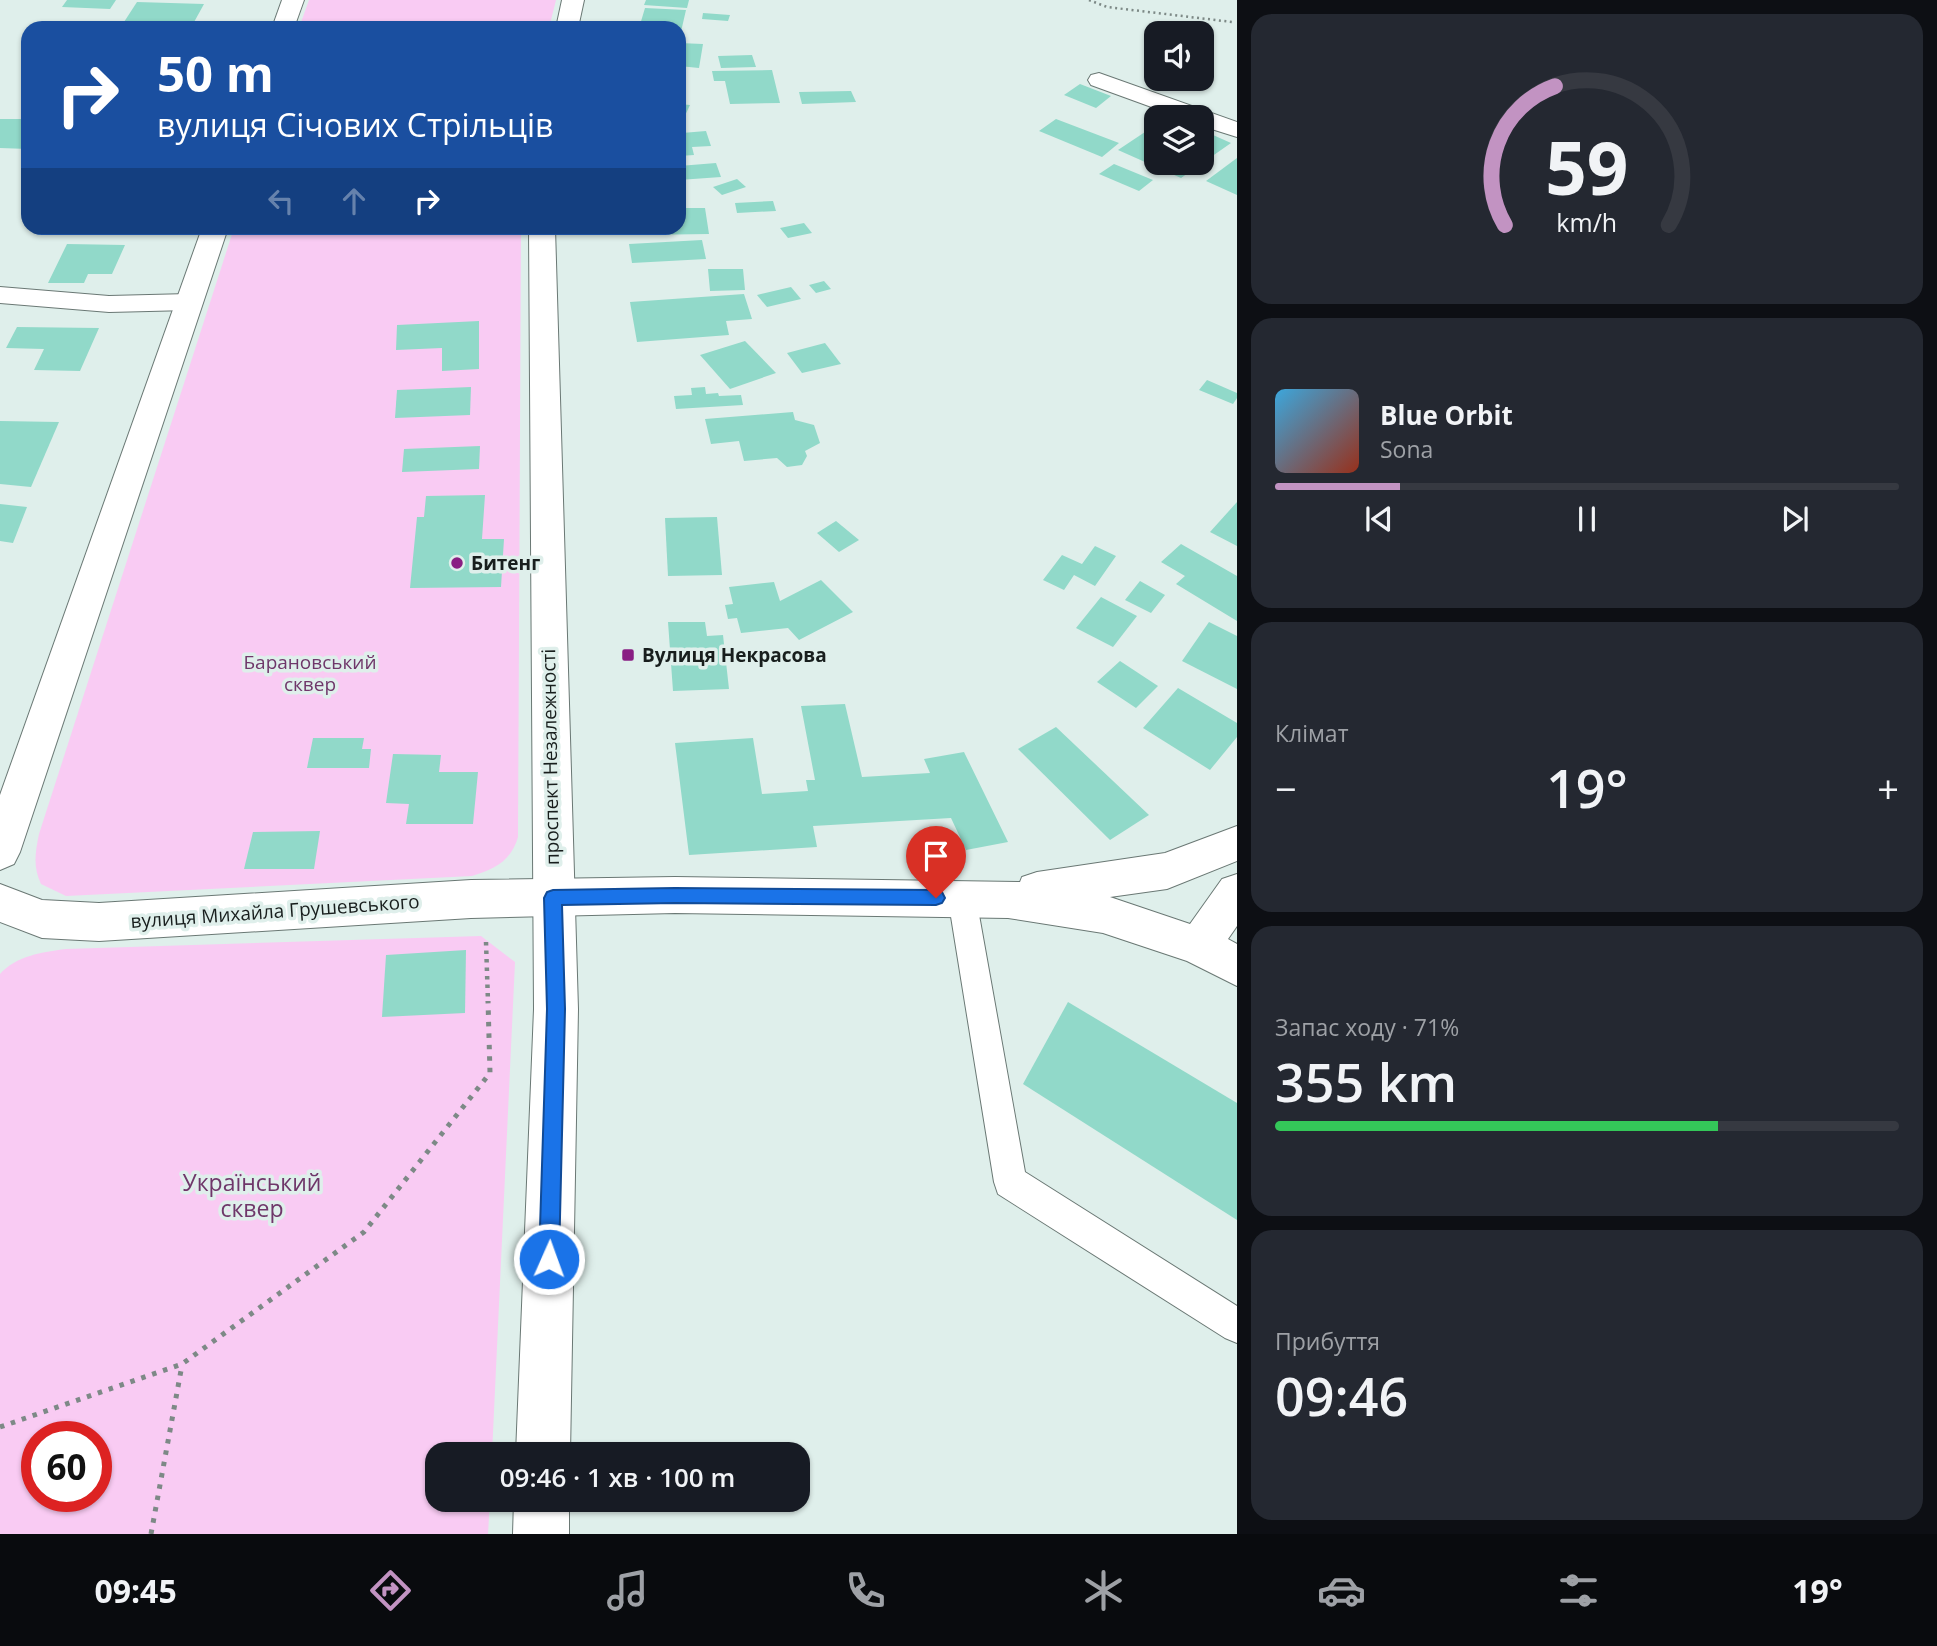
<!DOCTYPE html>
<html lang="uk">
<head>
<meta charset="utf-8">
<style>
	body { margin:0; font-family:"Open Sans",sans-serif; background:#242831; color:#f1f3f6; height:100vh; display:flex; flex-direction:column; font-size:26px; white-space:nowrap }
	* { box-sizing:border-box; margin:0 }
	p { font-size:23px; color:#9ea1a6 }
	.icon { flex:none; width:38px; height:38px; fill:none; stroke:currentColor; stroke-width:2; stroke-linecap:round; stroke-linejoin:round }
	.map { position:relative; flex:1; overflow:hidden }
	.drawer { display:flex; flex-direction:column; gap:14px; padding:14px; background:#0d0f14; width:700px }
	.drawer>* { flex:none }
	.banner { position:absolute; left:21px; top:21px; width:665px; height:214px; border-radius:21px; box-shadow:0 2px 5px #0004; background:#1a4fa0; color:#fff; overflow:hidden }
	.tools { position:absolute; left:1144px; top:21px; display:grid; gap:14px }
	.tools a { display:grid; place-items:center; width:70px; height:70px; border-radius:14px; background:#171b24; box-shadow:0 2px 5px #0004; font-size:35px }
	.speed { position:absolute; left:21px; top:1421px; display:flex; gap:14px; font-size:35px; font-weight:700; text-align:center }
	.speed>* { display:grid; place-content:center; width:91px; height:91px; border-radius:50%; background:#171b24; box-shadow:0 2px 5px #0004; line-height:1 }
	.speed .limit { border:10px solid #d22; background:#fff; color:#111 }
	.pin { position:absolute; display:grid; place-items:center; width:60px; height:60px; color:#fff; margin:-72px -30px; border-radius:50% 50% 50% 0; rotate:-45deg; box-shadow:0 0 7px #0007 }
	.pin .icon { rotate:45deg }
	.me { position:absolute; width:77px; margin:-38px; rotate:2deg; stroke-linejoin:round; filter:drop-shadow(0 0 5px #0008) }
	.turn { display:flex; align-items:center; gap:24px; height:147px; padding:0 21px; font-size:32px }
	.turn .icon { width:91px; height:91px; stroke-width:2.5 }
	.turn b { display:block; font-size:49px; line-height:60px }
	.lanes { display:flex; align-items:center; height:66px; padding:0 21px; background:#0003; justify-content:center; gap:35px; direction:ltr }
	.lanes .off { opacity:.35 }
	.big { font-size:52px; font-weight:600; line-height:1.1 }
	.drawer .widget { flex:1; display:flex; flex-direction:column; justify-content:center; gap:10px; min-width:0; padding:0 24px; border-radius:21px; background:#242831 }
	.drawer .dial { align-items:center; gap:0 }
	.dial svg { height:182px; overflow:visible; fill:none; stroke:#363941; stroke-width:7; stroke-linecap:round; text-anchor:middle }
	.dial text { fill:#f1f3f6; stroke:none }
	.song { display:flex; align-items:center; gap:21px }
	.cover { width:84px; height:84px; border-radius:10px; background:linear-gradient(135deg,hsl(200 70% 55%),hsl(10 70% 35%)) }
	.played { height:7px; border-radius:4px; background:linear-gradient(90deg,#c293c2 20%,#363941 20%) }
	.keys { display:flex; justify-content:space-around; direction:ltr }
	.heat { display:flex; justify-content:space-between; align-items:center; font-size:38px; direction:ltr }
	.charge { height:10px; border-radius:5px; background:linear-gradient(90deg,#34c759 71%,#363941 0) }
	.trip { position:absolute; left:425px; top:1442px; width:385px; height:70px; border-radius:21px; background:#171b24; box-shadow:0 2px 5px #0004; font-weight:600; line-height:70px; text-align:center }
	.menu { display:flex; height:112px; justify-content:space-around; align-items:center; background:#090b0e; color:#9ea1a6 }
	.menu .icon { width:49px; height:49px }
	.menu .active { color:#c293c2 }
	.menu b { font-size:32px; color:#f1f3f6 }
	main { display:flex; flex:1; min-height:0 }
	.map>svg:first-child { display:block }
</style>
</head>
<body>
<main>
<div class="map">
<svg width="1237" height="1534" viewBox="0 0 1237 1534">
	<rect width="100%" height="100%" fill="#dfefeb"/>
	<!-- green -->
	<g fill="#f9cbf3" fill-rule="evenodd">
		<path d="M309,0H556L549,28H299Z"/>
		<path d="M234,228H521L518,837C511,861 495,869 472,876L66,896L41,884C33,867 35,853 39,834Z"/>
		<path d="M481,936L515,962L492,1454H438V1500H490L488,1534H0V974C16,956 42,952 66,949ZM37,1437H96V1496H37Z"/>
	</g>
	<!-- building -->
	<g fill="#91d9c9">
		<path d="M67,0H116L110,9L62,7Z"/>
		<path d="M646,0H689L687,8L644,5Z"/>
		<path d="M137,2L204,4L193,24L124,22Z"/>
		<path d="M645,8L686,10L680,36L679,28H639Z"/>
		<path d="M703,13L730,15L728,21L702,19Z"/>
		<path d="M679,43L703,44L699,68L679,66Z"/>
		<path d="M752,55L756,67L721,68L718,56Z"/>
		<path d="M772,70L780,103L730,104L725,81H714L712,71Z"/>
		<path d="M1080,84L1111,96L1096,108L1064,95Z"/>
		<path d="M851,91L856,102L802,104L799,92Z"/>
		<path d="M679,104L690,105L681,124L679,123Z"/>
		<path d="M0,119H28V149L0,148Z"/>
		<path d="M1056,119L1119,143L1102,157L1039,131Z"/>
		<path d="M1202,122L1212,126L1204,131L1231,143L1181,178L1118,150L1157,124V163H1202Z"/>
		<path d="M706,131L711,146L692,147L694,155L679,156V140H685L682,133Z"/>
		<path d="M1237,158V195L1206,181Z"/>
		<path d="M716,163L721,177L679,180V166Z"/>
		<path d="M1114,164L1153,180L1139,191L1099,174Z"/>
		<path d="M737,179L746,187L722,195L713,187Z"/>
		<path d="M773,201L776,211L737,213L735,203Z"/>
		<path d="M679,208H705L709,234L640,235L639,228H679Z"/>
		<path d="M804,223L812,233L788,238L780,228Z"/>
		<path d="M702,240L706,259L632,263L629,244Z"/>
		<path d="M67,244L125,245L112,274H88L84,283H48Z"/>
		<path d="M708,269H743L745,290L710,291Z"/>
		<path d="M824,281L831,289L816,293L809,285Z"/>
		<path d="M791,287L801,299L767,307L757,295Z"/>
		<path d="M744,294L752,319L726,321L729,335L637,342L630,302Z"/>
		<path d="M479,321V369L442,371V348L396,350L397,325Z"/>
		<path d="M17,327L99,328L80,371L34,370L44,349L6,348Z"/>
		<path d="M745,341L776,373L730,389L700,355Z"/>
		<path d="M825,343L841,364L802,373L787,353Z"/>
		<path d="M1207,380L1237,393V398L1233,404L1199,390Z"/>
		<path d="M471,387L470,415L395,418L397,390Z"/>
		<path d="M705,387L706,394L718,393L719,396L741,395L743,405L676,409L674,396L692,395L691,388Z"/>
		<path d="M793,412L795,420L814,425L820,443L805,451L807,456L802,465L787,467L777,458L744,461L739,441L711,444L705,419Z"/>
		<path d="M0,421L59,422L31,487L0,484Z"/>
		<path d="M480,446L479,469L402,472L404,449Z"/>
		<path d="M485,495L482,539H504L501,587L410,588L417,517H424L426,496Z"/>
		<path d="M1237,502V546L1210,532Z"/>
		<path d="M0,504L27,507L13,543L0,541Z"/>
		<path d="M717,517L722,575L668,576L665,518Z"/>
		<path d="M836,521L859,540L839,552L817,533Z"/>
		<path d="M1181,544L1237,576V621L1176,584L1185,576L1161,562Z"/>
		<path d="M1095,546L1116,556L1095,586L1074,575L1064,590L1043,580L1062,555L1082,564Z"/>
		<path d="M821,580L853,612L799,640L788,628L741,633L737,618L728,619L725,605L733,604L729,587L774,582L780,601Z"/>
		<path d="M1140,581L1165,595L1151,613L1125,600Z"/>
		<path d="M1101,597L1137,616L1113,647L1076,628Z"/>
		<path d="M668,622H705L707,636L723,635L729,689L673,691Z"/>
		<path d="M1209,622L1237,636V689L1182,661Z"/>
		<path d="M1120,661L1158,686L1136,708L1097,682Z"/>
		<path d="M1178,688L1237,723V737L1210,770L1143,728Z"/>
		<path d="M845,704L862,777L930,773L924,759L964,752L1008,842L966,850L951,818L813,826L817,847L689,855L675,743L753,738L762,794L808,791L806,780H815L801,706Z"/>
		<path d="M1056,727L1149,815L1110,840L1018,749Z"/>
		<path d="M313,738H364L362,749H371L369,768H307Z"/>
		<path d="M393,754L441,755L439,772H478L473,824H406L409,804L386,803Z"/>
		<path d="M320,831L314,869H244L253,832Z"/>
		<path d="M466,950L465,1013L382,1017L386,955Z"/>
		<path d="M1068,1002L1237,1103V1220L1023,1084Z"/>
	</g>
	<g fill="none" stroke-linecap="round" stroke-linejoin="round">
		<defs>
			<path id="lane" d="M962,885L972,889L976,898L1025,1172L1237,1306V1343L1225,1338L998,1194L994,1182L948,898L952,889Z"/>
			<g id="street">
				<path d="M1099,73L1237,122V137L1202,126V117H1179L1091,85L1088,80L1091,75Z"/>
				<path d="M0,287L109,296L189,294L199,296L203,302L199,308L189,310L109,312L0,303Z"/>
			</g>
			<path id="secondary" d="M1237,826V861L1167,889L1110,897L1190,924L1222,879L1237,874V926L1228,939L1237,944V986L1187,961L1103,933L1008,918L675,913L471,918L99,941L42,938L0,922V884L42,900L99,903L471,880L675,877L1020,882L1022,877L1037,872L1165,853Z"/>
			<g id="primary">
				<path d="M282,0H304L294,28H272Z"/>
				<path d="M562,0H584L578,28H556Z"/>
				<path d="M202,228H228L20,852L14,864L0,870V795Z"/>
				<path d="M529,228H555L578,1009L570,1454H516L534,1009Z"/>
				<path d="M514,1500H569V1534H513Z"/>
			</g>
		</defs>
		<!-- lane casing -->
		<use href="#lane" stroke="#6a7874" stroke-width="2"/>
		<!-- street casing -->
		<use href="#street" stroke="#6a7874" stroke-width="2"/>
		<!-- secondary casing -->
		<use href="#secondary" stroke="#6a7874" stroke-width="2"/>
		<!-- primary casing -->
		<use href="#primary" stroke="#6a7874" stroke-width="2"/>
		<!-- path-far2 -->
		<path stroke="#7d8986" stroke-width="2.5" stroke-dasharray="2 3.5" stroke-linecap="butt" d="M1089,0L1107,7L1232,22"/>
		<!-- path-far1 -->
		<path stroke="#7d8986" stroke-width="4.5" stroke-dasharray="3.5 5" stroke-linecap="butt" d="M486,942L488,1002"/>
		<!-- path -->
		<g stroke="#7d8986" stroke-width="5" stroke-dasharray="4.5 7" stroke-linecap="butt">
			<path d="M0,1427L182,1364L364,1232L490,1073L488,1001"/>
			<path d="M151,1534L182,1365"/>
		</g>
		<!-- lane -->
		<use href="#lane" fill="#fff" fill-rule="evenodd"/>
		<!-- street -->
		<use href="#street" fill="#fff" fill-rule="evenodd"/>
		<!-- secondary -->
		<use href="#secondary" fill="#fff" fill-rule="evenodd"/>
		<!-- primary -->
		<use href="#primary" fill="#fff" fill-rule="evenodd"/>
	</g>
	<!-- route -->
	<path fill="#1a73e8" stroke="#114b97" stroke-width="2" d="M675,888L936,890L942,892L945,898L942,903L936,905L675,903L562,905L565,1009L559,1259L556,1267L549,1270L542,1267L539,1259L547,1009L544,898L547,892L553,890Z"/>
	<!-- markers -->
	<g fill="#891e83" stroke="#dfefeb" stroke-width="2.5">
		<circle cx="457" cy="563" r="7"/>
		<rect x="621" y="648" width="14" height="14" rx="3.5"/>
	</g>
	<g text-anchor="middle" stroke-width="7" stroke-linejoin="round" paint-order="stroke">
		<!-- poi labels -->
		<g font-size="19" font-weight="bold" fill="#181e1d" stroke="#dfefeb" text-anchor="start">
			<text x="471" y="570">Битенг</text>
			<text x="642" y="662">Вулиця Некрасова</text>
		</g>
		<!-- park labels -->
		<g font-size="19" fill="#6f376a" stroke="#dfefeb">
			<text x="310" y="669">Барановський<tspan x="310" dy="22">сквер</tspan></text>
		</g>
		<!-- street labels -->
		<g font-size="19" fill="#181e1d" stroke="#dfefeb">
			<text transform="translate(550 757) rotate(-91)" y="7">проспект Незалежності</text>
			<text transform="translate(275 911) rotate(-4)" y="7">вулиця Михайла Грушевського</text>
		</g>
		<!-- near-park labels -->
		<g font-size="23" fill="#6f376a" stroke="#dfefeb">
			<text x="252" y="1191">Український<tspan x="252" dy="26">сквер</tspan></text>
		</g>
	</g>
</svg>
<div class="tools">
<a><svg class="icon" aria-label="sound" viewBox="0 0 24 24"><path d="M4 9h4l5-4v14l-5-4H4zM17 9q2 3 0 6"/></svg></a>
<a><svg class="icon" aria-label="layers" viewBox="0 0 24 24"><path d="M12 4l9 5-9 5-9-5zM3 14l9 5 9-5"/></svg></a>
</div>
<div class="speed"><div class="limit">60</div></div>
<div class="pin" style="left:936px;top:898px;background:#d93025"><svg class="icon" aria-label="arrive" viewBox="0 0 24 24"><path d="M6 21V4h12l-3 4 3 4H6"/></svg></div>
<svg class="me" style="left:549px;top:1259px" viewBox="-20 -20 40 40"><circle r="17" fill="#1a73e8" stroke="#fff" stroke-width="3"/><path d="M0-11L8 9 0 5-8 9z" fill="#fff"/></svg>
<div class="trip">09:46 · 1 хв · 100 m</div>
<div class="banner">
<div class="turn"><svg class="icon" aria-label="right" viewBox="0 0 24 24"><path d="M7 20v-9h11M14 6l5 5-5 5"/></svg><div><b>50 m</b>вулиця Січових Стрільців</div></div>
<div class="lanes"><svg class="icon off" aria-label="left" viewBox="0 0 24 24"><path d="M17 20v-9H6M10 6l-5 5 5 5"/></svg><svg class="icon off" aria-label="ahead" viewBox="0 0 24 24"><path d="M12 20V5M6 11l6-6 6 6"/></svg><svg class="icon" aria-label="right" viewBox="0 0 24 24"><path d="M7 20v-9h11M14 6l5 5-5 5"/></svg></div>
</div>
</div>
<section class="drawer">
<div class="widget dial"><svg viewBox="0 0 100 80">
<path d="M14 69A42 42 0 1 1 86 69"/>
<path d="M14 69A42 42 0 0 1 36 8" stroke="#c293c2"/>
<text x="50" y="56" font-size="32" font-weight="700">59</text>
<text x="50" y="72" font-size="11">km/h</text>
</svg></div>
<div class="widget">
<div class="song"><i class="cover"></i><div><b>Blue Orbit</b><p>Sona</p></div></div>
<div class="played"></div>
<div class="keys"><svg class="icon" aria-label="previous" viewBox="0 0 24 24"><path d="M18 5L8 12l10 7zM5 5v14"/></svg><svg class="icon" aria-label="pause" viewBox="0 0 24 24"><path d="M8 5v14M16 5v14"/></svg><svg class="icon" aria-label="next" viewBox="0 0 24 24"><path d="M6 5l10 7-10 7zM19 5v14"/></svg></div>
</div>
<div class="widget"><p>Клімат</p>
<div class="heat"><a>−</a><b class="big">19°</b><a>+</a></div>
</div>
<div class="widget"><p>Запас ходу · 71%</p><b class="big">355 km</b><div class="charge"></div></div>
<div class="widget"><p>Прибуття</p><b class="big">09:46</b></div>
</section>
</main>
<nav class="menu">
<b>09:45</b>
<svg class="icon active" aria-label="directions" viewBox="0 0 24 24"><path d="M12 3l9 9-9 9-9-9zM9 14v-3h6M13 9l2 2-2 2"/></svg>
<svg class="icon" aria-label="music" viewBox="0 0 24 24"><path d="M9 18V5l10-2v13"/><circle cx="6" cy="18" r="3"/><circle cx="16" cy="16" r="3"/></svg>
<svg class="icon" aria-label="phone" viewBox="0 0 24 24"><path d="M5 4h4l2 5-3 2q2 4 5 5l2-3 5 2v4C11 20 4 13 5 4z"/></svg>
<svg class="icon" aria-label="climate" viewBox="0 0 24 24"><path d="M12 3v18M4 7l16 10M4 17L20 7"/></svg>
<svg class="icon" aria-label="car" viewBox="0 0 24 24"><path d="M5 17H2v-5l4-1 3-4h7l3 4 3 1v5h-3M9 17h6M6 11h13"/><circle cx="7" cy="17" r="2"/><circle cx="17" cy="17" r="2"/></svg>
<svg class="icon" aria-label="filters" viewBox="0 0 24 24"><path d="M4 7h16M4 17h16"/><circle cx="9" cy="7" r="2"/><circle cx="15" cy="17" r="2"/></svg>
<b>19°</b>
</nav>
</body>
</html>
